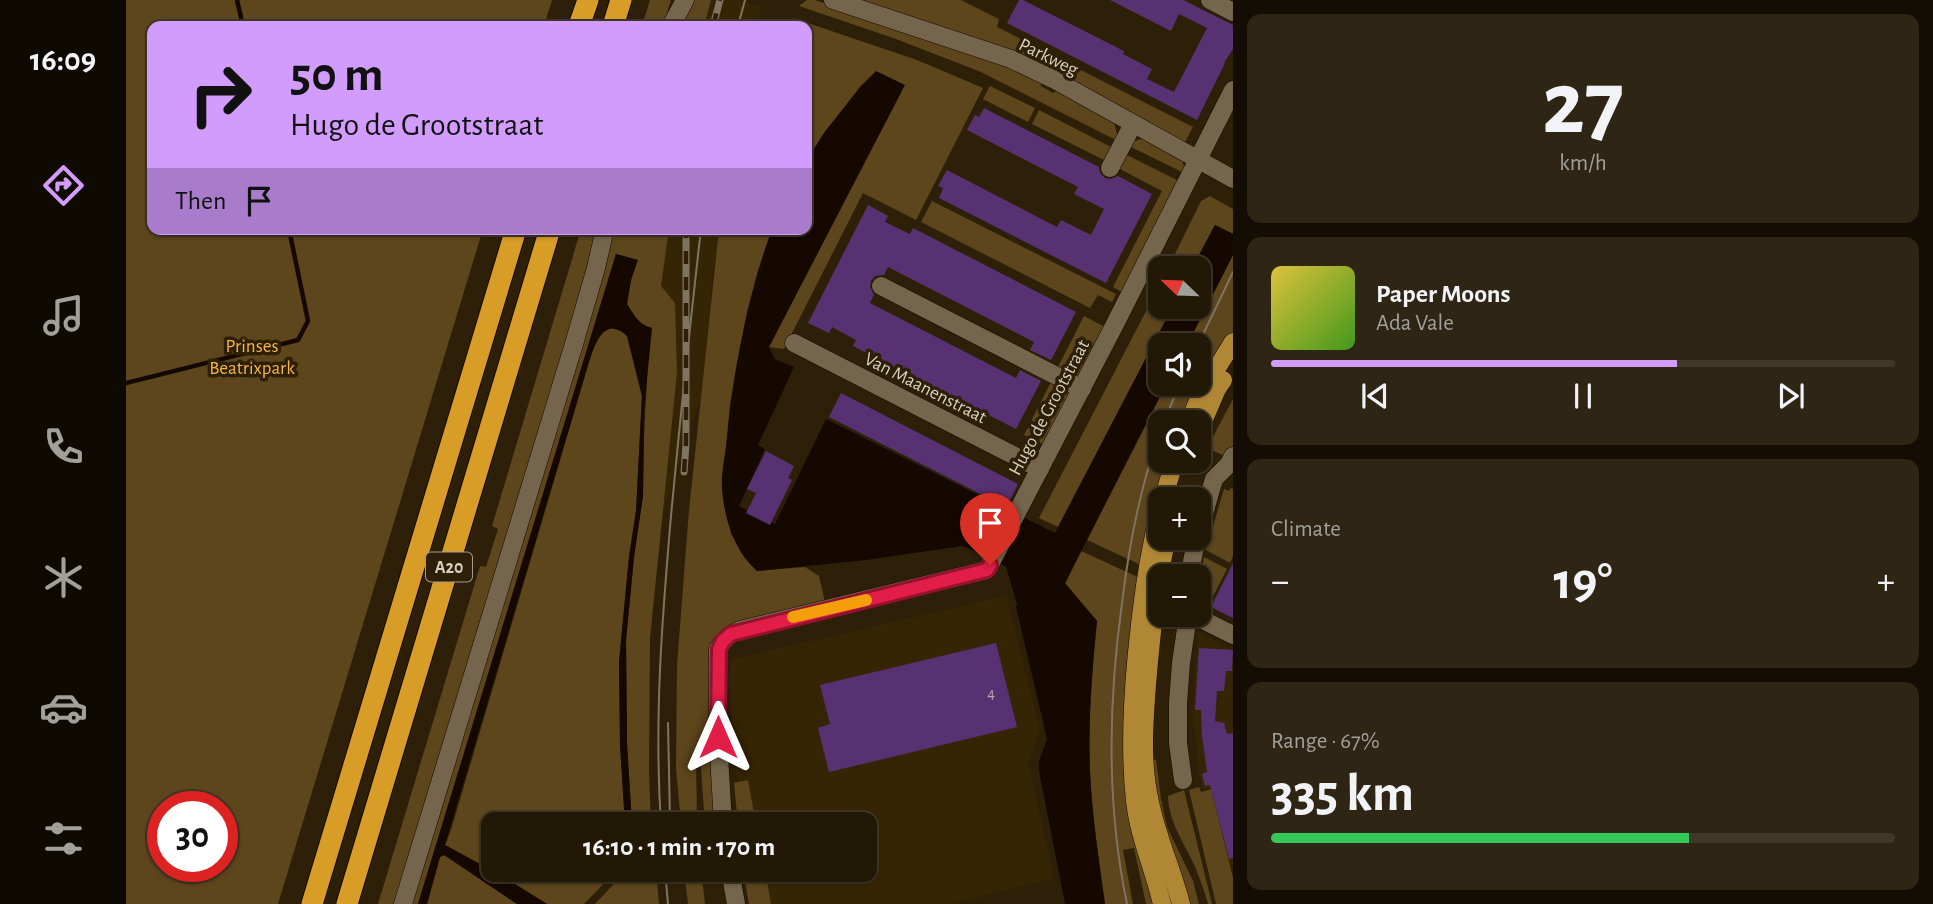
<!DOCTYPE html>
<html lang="en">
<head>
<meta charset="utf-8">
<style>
	body { margin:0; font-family:"Alegreya Sans",sans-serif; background:#2e2514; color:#f1f3f6; height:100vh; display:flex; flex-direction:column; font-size:26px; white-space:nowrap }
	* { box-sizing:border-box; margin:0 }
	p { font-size:23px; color:#a2a09b }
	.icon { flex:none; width:38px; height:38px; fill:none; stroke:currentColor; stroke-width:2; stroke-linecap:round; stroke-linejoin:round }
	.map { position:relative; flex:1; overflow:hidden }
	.sheet { display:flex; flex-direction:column; gap:14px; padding:14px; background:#130d03; width:700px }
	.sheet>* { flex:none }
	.banner { position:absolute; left:21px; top:21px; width:665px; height:214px; border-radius:14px; box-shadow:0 2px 5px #0004,0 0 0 2px #3f3728; background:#d29cfd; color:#111; overflow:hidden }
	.needle { width:46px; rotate:293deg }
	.fabs { position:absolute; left:1022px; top:256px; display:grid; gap:14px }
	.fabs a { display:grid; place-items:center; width:63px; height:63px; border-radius:14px; background:#221806; box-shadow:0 2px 5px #0004,0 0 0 2px #3f3728; font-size:35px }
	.speed { position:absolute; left:21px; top:791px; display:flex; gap:14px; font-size:35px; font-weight:700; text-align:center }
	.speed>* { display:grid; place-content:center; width:91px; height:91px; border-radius:50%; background:#221806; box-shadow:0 2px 5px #0004,0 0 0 2px #3f3728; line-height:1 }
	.speed .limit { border:10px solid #d22; background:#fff; color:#111 }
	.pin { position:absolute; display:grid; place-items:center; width:60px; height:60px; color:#fff; margin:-72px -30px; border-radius:50% 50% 50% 0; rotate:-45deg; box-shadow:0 0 7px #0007 }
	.pin .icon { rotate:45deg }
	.me { position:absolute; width:77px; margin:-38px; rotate:0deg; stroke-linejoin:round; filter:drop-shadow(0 0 5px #0008) }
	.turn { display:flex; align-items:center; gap:24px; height:147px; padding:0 28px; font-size:32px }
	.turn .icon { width:91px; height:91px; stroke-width:2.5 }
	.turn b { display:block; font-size:49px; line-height:60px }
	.then { display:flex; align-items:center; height:66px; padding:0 28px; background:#0003; gap:14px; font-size:26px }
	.big { font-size:52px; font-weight:700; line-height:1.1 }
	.sheet .tile { flex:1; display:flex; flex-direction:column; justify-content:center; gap:10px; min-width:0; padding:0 24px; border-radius:14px; background:#2e2514 }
	.sheet .dial { align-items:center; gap:0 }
	.dial b { font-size:91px; line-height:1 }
	.song { display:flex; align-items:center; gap:21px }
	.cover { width:84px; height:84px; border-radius:10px; background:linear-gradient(135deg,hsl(50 70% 55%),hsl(100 70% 35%)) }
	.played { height:7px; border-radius:4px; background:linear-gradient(90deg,#d29cfd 65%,#3f3728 65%) }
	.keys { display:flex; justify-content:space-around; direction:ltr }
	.heat { display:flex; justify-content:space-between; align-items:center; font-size:38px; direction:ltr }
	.charge { height:10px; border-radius:5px; background:linear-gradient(90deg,#34c759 67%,#3f3728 0) }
	.trip { position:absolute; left:355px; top:812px; width:396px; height:70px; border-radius:14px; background:#221806; box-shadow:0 2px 5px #0004,0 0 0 2px #3f3728; font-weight:700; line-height:70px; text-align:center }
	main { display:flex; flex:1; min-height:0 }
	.tabs { display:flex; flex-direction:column; width:126px; justify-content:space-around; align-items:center; background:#0e0a02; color:#a2a09b }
	.tabs .icon { width:49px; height:49px }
	.tabs .on { color:#d29cfd }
	.tabs b { font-size:32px; color:#f1f3f6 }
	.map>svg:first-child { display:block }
</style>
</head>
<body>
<main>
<nav class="tabs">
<b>16:09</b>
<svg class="icon on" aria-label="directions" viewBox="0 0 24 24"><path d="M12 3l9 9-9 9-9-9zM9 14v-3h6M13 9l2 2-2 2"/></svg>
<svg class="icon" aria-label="music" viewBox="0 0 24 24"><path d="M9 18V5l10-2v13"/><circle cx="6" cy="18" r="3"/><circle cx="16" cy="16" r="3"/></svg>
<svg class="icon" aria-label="phone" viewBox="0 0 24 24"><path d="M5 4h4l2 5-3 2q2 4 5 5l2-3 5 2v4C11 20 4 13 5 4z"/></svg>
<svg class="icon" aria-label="climate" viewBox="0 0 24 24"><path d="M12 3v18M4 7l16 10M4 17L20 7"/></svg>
<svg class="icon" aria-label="car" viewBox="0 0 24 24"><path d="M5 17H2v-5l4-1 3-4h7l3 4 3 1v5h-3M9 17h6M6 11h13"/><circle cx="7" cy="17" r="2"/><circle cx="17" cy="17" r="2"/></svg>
<svg class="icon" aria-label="filters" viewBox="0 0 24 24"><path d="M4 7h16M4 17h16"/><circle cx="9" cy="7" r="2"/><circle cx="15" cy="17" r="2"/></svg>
</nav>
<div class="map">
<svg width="1107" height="904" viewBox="0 0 1107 904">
	<rect width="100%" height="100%" fill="#2e2008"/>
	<!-- built -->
	<g fill="#362504">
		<path d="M585,0H614L635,7L630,26H578Z"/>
		<path d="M543,229H593L587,272L576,395L536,515L551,373L535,287Z"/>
		<path d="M880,596L914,729L902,762L928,878L827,904H638L631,870H738V824H621L606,755L604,660Z"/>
		<path d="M1072,632L1107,650V876L1083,788L1077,789L1073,773L1067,710Z"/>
	</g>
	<!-- green -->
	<g fill="#5d451c" fill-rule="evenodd">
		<path d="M0,0H426L418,26H26V229H357L152,904H0ZM37,807H96V866H37Z"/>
		<path d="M524,0H545L537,26H516Z"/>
		<path d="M562,0H585L578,26H549Z"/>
		<path d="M681,0H689L893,69L914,79L915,86L927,93L933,90L987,119L992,137L990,140L855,72L770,39L673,6Z"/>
		<path d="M726,0H835L873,19L871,27L935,59L929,69L926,67L920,69Z"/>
		<path d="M667,18L791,60L857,88L790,220L737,193L658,349L643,347L778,85L735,86L698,133L681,160V26H664Z"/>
		<path d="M939,62L1067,127L1058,144L938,80L937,73L934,71Z"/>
		<path d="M864,86L909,108L902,122L857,99Z"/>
		<path d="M913,110L987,148L980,161L906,124Z"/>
		<path d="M1019,138L1056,160L1058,167L1056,172L1003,146L1005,142Z"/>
		<path d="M999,154L1053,181L996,292L987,287L1036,191L992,168Z"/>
		<path d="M1084,196L1107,209V234L1089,225L1066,268H1042L1075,201Z"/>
		<path d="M806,201L990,294L986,302L972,295L964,308L795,222Z"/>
		<path d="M455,229H475L275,904H252L354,566L360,567L372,529L366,526Z"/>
		<path d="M483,229H543L535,286L549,303L551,373L524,638L523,772L525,824H506L501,743L500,640L508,557L517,496L518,438L521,380L519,327L510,319L501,304L505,280L511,260L490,254L292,904H281Z"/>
		<path d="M593,229H646L632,270L621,312L604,404L596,488L605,534L631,571L679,567L693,576L699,602L590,641V824H579L574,756L572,754L570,758L571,824H555L550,768L551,665L563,510Z"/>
		<path d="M1107,255V334L1059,422H1034V460H1045L1017,566L961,540L1041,383H1073V345H1061Z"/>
		<path d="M1034,284V306H1047L932,527L913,518Z"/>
		<path d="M958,316L981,328L954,381L931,369Z"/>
		<path d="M486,328L497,332L501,336L516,396L510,511L503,557L493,662L494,744L499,824H368V870H491L458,904H421L376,876L319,845L325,830L460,372C465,356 468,333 486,328Z"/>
		<path d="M925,382L948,394L921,446L898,435Z"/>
		<path d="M1107,399V445L1101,457L1081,448Z"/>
		<path d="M1105,488L1107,489V556L1104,563L1080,550L1098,489L1103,491Z"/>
		<path d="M955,551L1014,578L1032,904H1020L1008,848L997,850L1007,904H979C973,860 966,816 964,771C962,721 966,671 971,621L939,584Z"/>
		<path d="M1078,557L1101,569L1079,612L1073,609V587Z"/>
		<path d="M1022,760H1030L1035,799L1041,827L1067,881L1073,904H1060L1037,836Z"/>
		<path d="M622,780L630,824H612L608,783Z"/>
		<path d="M1073,787L1075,792L1085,789L1107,878V904H1090L1063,790Z"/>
		<path d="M1058,790L1086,904H1082C1078,890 1073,876 1067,862C1056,840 1043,821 1042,796Z"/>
		<path d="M318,855L320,856L391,904H301L314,857Z"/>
		<path d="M501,870H530L533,904H469Z"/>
		<path d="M558,870H575L579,904H562Z"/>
		<path d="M617,870H639L645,904H623Z"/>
	</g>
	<!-- water -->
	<g fill="#150800">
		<path d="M750,71L779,85L643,347L649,359L668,367L632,445L639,449L613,506L649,524L700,419L929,533L1047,306H1073V268H1066L1089,225L1107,234V255L1061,345H1034V383H1041L939,583L971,621C966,671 962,721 964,771C966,816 973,860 979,904H939L913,771V761L921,739L890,607L891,604L880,567L858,554L836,546L740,560L631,571C608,551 598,518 596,488C595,473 599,456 601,440C607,368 622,297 646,229H681V160L698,133L735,86Z"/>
		<path d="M490,254L512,260L505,280L501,304C508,315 513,325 526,328L518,410L517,496L508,557L500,640L501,743L506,824H499L494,744L493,662L503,557L510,511L516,396L501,336C475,311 466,354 460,372L319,845L376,876L421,904H391L318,855L314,857L301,904H292Z"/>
	</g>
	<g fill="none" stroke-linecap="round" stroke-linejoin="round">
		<!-- stream -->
		<g stroke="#150800" stroke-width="4.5">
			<path d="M111,0L117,26"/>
			<path d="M0,383L172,340L182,321L163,229"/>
		</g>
	</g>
	<!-- building -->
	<g fill="#583173">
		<path d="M893,0H897L998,51L997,54L1026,69L1021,79L1048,92L1081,28L1053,14L1045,31L984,0H1057L1107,25V49L1098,63H1099L1071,120L881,23Z"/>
		<path d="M858,108L973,167L974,173L979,178L985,179L992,176L1026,194L980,283L813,198L817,188L812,186L821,170L931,227L935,220L965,235L978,209L948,194L952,187L841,130L849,115L853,117Z"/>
		<path d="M742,205L762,216L759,222L784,234L787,228L950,312L925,360L904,350L908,342L762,267L758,275L749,276L745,281L744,287L748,295L744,303L890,378L894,370L915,381L890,429L727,346L730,340L706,327L703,333L682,323Z"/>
		<path d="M715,393L892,484L880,507L703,417Z"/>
		<path d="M640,451L668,466L662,478L666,480L644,525L620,513L630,493L621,489Z"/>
		<path d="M1107,563V618L1085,607Z"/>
		<path d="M870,643L891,727L703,772L692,728L704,724L694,685Z"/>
		<path d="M1073,648L1107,650L1106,671H1100L1098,691H1091L1089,721L1098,723L1101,734L1107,733V858L1103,859L1084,785L1079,786L1076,774L1081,772L1076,736L1075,710H1069Z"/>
	</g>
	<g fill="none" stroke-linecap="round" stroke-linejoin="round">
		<defs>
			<g id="minor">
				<path d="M707,0L885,59L927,79L1107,179"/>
				<path d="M1084,0L1107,12"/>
				<path d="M545,26L559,0"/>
				<path d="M984,168L1007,124"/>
				<path d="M755,286L956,389"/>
				<path d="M668,343L914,469"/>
				<path d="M1073,531L1088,479L1103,464L1107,456"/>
				<path d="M1063,576L1071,537"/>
				<path d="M1055,614L1060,629L1055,663L1052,703V743L1057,780"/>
				<path d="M1058,614L1079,621L1107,635"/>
				<path d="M597,824L592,737V649C598,639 604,634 614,630L861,570L988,326L1107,90"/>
				<path d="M604,870L610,904"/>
				<path d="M277,904L448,344L470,268L479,229"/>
			</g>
			<g id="major">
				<path d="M1063,422L1075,394L1107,342"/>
				<path d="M1073,431L1091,389L1097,380"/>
				<path d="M1037,499L1049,460"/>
				<path d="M1034,510C1021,560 1015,611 1010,663C1006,708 1004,755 1009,801C1013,837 1028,869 1036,904"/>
				<path d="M1041,537C1030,586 1025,635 1021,685C1018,725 1015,763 1024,802C1031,837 1046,869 1055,904"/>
			</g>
			<g id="highway">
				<path d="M453,26L462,0"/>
				<path d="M487,26L495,0"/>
				<path d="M186,904L390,229"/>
				<path d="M221,904L424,229"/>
			</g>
		</defs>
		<!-- minor casing -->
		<use href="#minor" stroke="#160900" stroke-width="19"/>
		<!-- major casing -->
		<use href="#major" stroke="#160900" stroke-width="19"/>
		<!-- highway casing -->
		<use href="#highway" stroke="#160900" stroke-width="23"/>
		<!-- minor -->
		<use href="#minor" stroke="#75654c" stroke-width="18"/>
		<!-- major -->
		<use href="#major" stroke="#b08735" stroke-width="18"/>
		<!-- highway -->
		<use href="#highway" stroke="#d89d26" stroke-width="21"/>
		<!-- tram -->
		<g stroke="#807461" stroke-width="2">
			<path d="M612,26L619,0"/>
			<path d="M1072,345L1107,272"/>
			<path d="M1038,422L1054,383"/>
			<path d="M542,723L544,821"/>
			<path d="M535,824C528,721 536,619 545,516C554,420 564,325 575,229"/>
			<path d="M539,870L542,904"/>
			<path d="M1001,904C980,804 982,704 996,603C1003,545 1014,487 1034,432"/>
		</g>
		<defs>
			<g id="rail">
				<path d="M587,26L594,0"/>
				<path d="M558,472L560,444V229"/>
			</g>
		</defs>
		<!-- rail casing -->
		<use href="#rail" stroke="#807461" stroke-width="7"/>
		<!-- rail -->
		<use href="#rail" stroke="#2e2008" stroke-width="4.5" stroke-dasharray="13" stroke-linecap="butt"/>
	</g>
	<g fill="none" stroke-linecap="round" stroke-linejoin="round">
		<defs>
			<path id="route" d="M592,737L593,649L597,641L605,634L861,570L864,565"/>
		</defs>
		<!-- route casing -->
		<use href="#route" stroke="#92132f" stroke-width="18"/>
		<!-- route -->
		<use href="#route" stroke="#e11d48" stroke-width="12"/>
		<!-- slow -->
		<path stroke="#f59e0b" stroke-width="12" d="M667,617L740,600"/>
	</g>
	<g text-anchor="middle" stroke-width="7" stroke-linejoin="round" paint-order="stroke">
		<!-- number labels -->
		<g font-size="16" fill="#b9a8ae">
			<text x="865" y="698">4</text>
		</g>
		<!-- shield labels -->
		<rect fill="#2e2008" stroke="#a69b8a" stroke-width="2" x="300" y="552.5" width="46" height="29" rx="5"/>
		<g font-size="18" font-weight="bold" fill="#d9d0c2">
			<text x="323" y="573">A20</text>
		</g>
		<!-- street labels -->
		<g font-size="19" fill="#d9d0c2" stroke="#2e2008">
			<text transform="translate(923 56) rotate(26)" y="7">Parkweg</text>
			<text transform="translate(800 387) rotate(27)" y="7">Van Maanenstraat</text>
			<text transform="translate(922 407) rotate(-62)" y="7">Hugo de Grootstraat</text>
		</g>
		<!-- park labels -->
		<g font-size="19" fill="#f3b645" stroke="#2e2008">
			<text x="126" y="352">Prinses<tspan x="126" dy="22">Beatrixpark</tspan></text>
		</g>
	</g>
</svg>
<div class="fabs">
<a><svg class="needle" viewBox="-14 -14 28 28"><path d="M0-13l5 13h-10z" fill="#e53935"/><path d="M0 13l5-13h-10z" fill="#a2a09b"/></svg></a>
<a><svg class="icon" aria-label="sound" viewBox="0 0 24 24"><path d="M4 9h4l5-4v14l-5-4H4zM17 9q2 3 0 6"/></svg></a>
<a><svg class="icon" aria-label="search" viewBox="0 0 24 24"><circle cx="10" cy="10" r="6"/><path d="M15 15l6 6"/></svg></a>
<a>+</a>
<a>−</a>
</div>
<div class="speed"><div class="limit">30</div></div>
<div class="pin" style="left:864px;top:565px;background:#d93025"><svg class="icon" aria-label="arrive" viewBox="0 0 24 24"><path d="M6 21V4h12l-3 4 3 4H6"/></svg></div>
<svg class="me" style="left:592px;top:737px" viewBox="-20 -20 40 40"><path d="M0-17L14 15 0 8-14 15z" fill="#e11d48" stroke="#fff" stroke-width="4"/></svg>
<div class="trip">16:10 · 1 min · 170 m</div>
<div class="banner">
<div class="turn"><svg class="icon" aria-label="right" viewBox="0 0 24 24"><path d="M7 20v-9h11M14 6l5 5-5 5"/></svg><div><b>50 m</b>Hugo de Grootstraat</div></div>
<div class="then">Then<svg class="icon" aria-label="arrive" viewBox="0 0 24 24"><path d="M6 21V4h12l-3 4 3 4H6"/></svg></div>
</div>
</div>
<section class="sheet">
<div class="tile dial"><b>27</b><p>km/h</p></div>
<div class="tile">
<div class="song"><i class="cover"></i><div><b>Paper Moons</b><p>Ada Vale</p></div></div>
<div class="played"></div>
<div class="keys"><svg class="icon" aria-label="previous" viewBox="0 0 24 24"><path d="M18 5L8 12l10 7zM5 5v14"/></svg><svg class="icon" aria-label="pause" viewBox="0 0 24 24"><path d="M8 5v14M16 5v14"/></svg><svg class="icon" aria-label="next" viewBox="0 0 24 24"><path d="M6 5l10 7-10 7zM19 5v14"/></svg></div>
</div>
<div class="tile"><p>Climate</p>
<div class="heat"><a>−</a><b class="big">19°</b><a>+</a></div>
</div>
<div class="tile"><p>Range · 67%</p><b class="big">335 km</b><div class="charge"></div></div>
</section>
</main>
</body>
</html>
